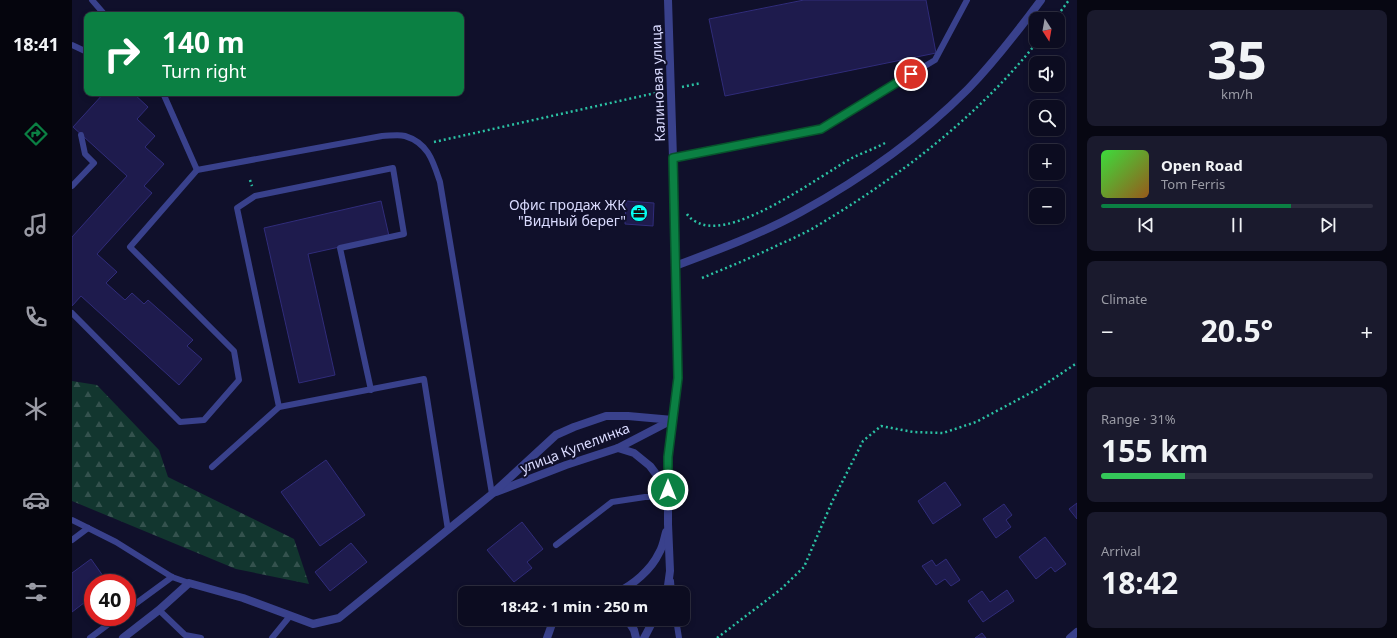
<!DOCTYPE html>
<html lang="en">
<head>
<meta charset="utf-8">
<style>
	body { margin:0; font-family:"Noto Sans",sans-serif; background:#1a1a2d; color:#f1f3f6; height:100vh; display:flex; flex-direction:column; font-size:15px; white-space:nowrap }
	* { box-sizing:border-box; margin:0 }
	p { font-size:13px; color:#9a9ba5 }
	.icon { flex:none; width:22px; height:22px; fill:none; stroke:currentColor; stroke-width:2; stroke-linecap:round; stroke-linejoin:round }
	.map { position:relative; flex:1; overflow:hidden }
	.side { display:flex; flex-direction:column; gap:10px; padding:10px; background:#070712; width:320px }
	.side>* { flex:none }
	.guide { position:absolute; left:12px; top:12px; width:380px; height:84px; border-radius:8px; box-shadow:0 2px 6px #0003,0 0 0 1px #2c2c3e; background:#0b8043; color:#fff; overflow:hidden }
	.needle { width:26px; rotate:169deg }
	.buttons { position:absolute; left:957px; top:12px; display:grid; gap:8px }
	.buttons a { display:grid; place-items:center; width:36px; height:36px; border-radius:8px; background:#0c0c20; box-shadow:0 2px 6px #0003,0 0 0 1px #2c2c3e; font-size:20px }
	.speed { position:absolute; left:12px; top:574px; display:flex; gap:8px; font-size:20px; font-weight:700; text-align:center }
	.speed>* { display:grid; place-content:center; width:52px; height:52px; border-radius:50%; background:#0c0c20; box-shadow:0 2px 6px #0003,0 0 0 1px #2c2c3e; line-height:1 }
	.speed .limit { border:6px solid #d22; background:#fff; color:#111 }
	.pin { position:absolute; display:grid; place-items:center; width:34px; height:34px; color:#fff; margin:-17px; border:2px solid #fff; border-radius:50%; box-shadow:0 1px 4px #0007 }
	.me { position:absolute; width:44px; margin:-22px; rotate:0deg; stroke-linejoin:round; filter:drop-shadow(0 0 3px #0008) }
	.turn { display:flex; align-items:center; gap:14px; height:84px; padding:0 12px; font-size:18px }
	.turn .icon { width:52px; height:52px; stroke-width:2.5 }
	.turn b { display:block; font-size:28px; line-height:34px }
	.big { font-size:30px; font-weight:700; line-height:1.1 }
	.side .card { flex:1; display:flex; flex-direction:column; justify-content:center; gap:6px; min-width:0; padding:0 14px; border-radius:8px; background:#1a1a2d }
	.side .dial { align-items:center; gap:0 }
	.dial b { font-size:52px; line-height:1 }
	.song { display:flex; align-items:center; gap:12px }
	.cover { width:48px; height:48px; border-radius:6px; background:linear-gradient(135deg,hsl(120 70% 55%),hsl(30 70% 35%)) }
	.played { height:4px; border-radius:2px; background:linear-gradient(90deg,#0b8043 70%,#2c2c3e 70%) }
	.keys { display:flex; justify-content:space-around; direction:ltr }
	.heat { display:flex; justify-content:space-between; align-items:center; font-size:22px; direction:ltr }
	.charge { height:6px; border-radius:3px; background:linear-gradient(90deg,#34c759 31%,#2c2c3e 0) }
	.trip { position:absolute; left:386px; top:586px; width:232px; height:40px; border-radius:8px; background:#0c0c20; box-shadow:0 2px 6px #0003,0 0 0 1px #2c2c3e; font-weight:700; line-height:40px; text-align:center }
	main { display:flex; flex:1; min-height:0 }
	.tabs { display:flex; flex-direction:column; width:72px; justify-content:space-around; align-items:center; background:#05050d; color:#9a9ba5 }
	.tabs .icon { width:28px; height:28px }
	.tabs .on { color:#0b8043 }
	.tabs b { font-size:18px; color:#f1f3f6 }
	.map>svg:first-child { display:block }
</style>
</head>
<body>
<main>
<nav class="tabs">
<b>18:41</b>
<svg class="icon on" aria-label="directions" viewBox="0 0 24 24"><path d="M12 3l9 9-9 9-9-9zM9 14v-3h6M13 9l2 2-2 2"/></svg>
<svg class="icon" aria-label="music" viewBox="0 0 24 24"><path d="M9 18V5l10-2v13"/><circle cx="6" cy="18" r="3"/><circle cx="16" cy="16" r="3"/></svg>
<svg class="icon" aria-label="phone" viewBox="0 0 24 24"><path d="M5 4h4l2 5-3 2q2 4 5 5l2-3 5 2v4C11 20 4 13 5 4z"/></svg>
<svg class="icon" aria-label="climate" viewBox="0 0 24 24"><path d="M12 3v18M4 7l16 10M4 17L20 7"/></svg>
<svg class="icon" aria-label="car" viewBox="0 0 24 24"><path d="M5 17H2v-5l4-1 3-4h7l3 4 3 1v5h-3M9 17h6M6 11h13"/><circle cx="7" cy="17" r="2"/><circle cx="17" cy="17" r="2"/></svg>
<svg class="icon" aria-label="filters" viewBox="0 0 24 24"><path d="M4 7h16M4 17h16"/><circle cx="9" cy="7" r="2"/><circle cx="15" cy="17" r="2"/></svg>
</nav>
<div class="map">
<svg width="1005" height="638" viewBox="0 0 1005 638">
	<defs>
		<pattern id="forest-firs" width="22" height="20" patternUnits="userSpaceOnUse"><rect width="22" height="20" fill="#12362f"/><path d="M5 1l3.5 6h-7zM16 11l3.5 6h-7z" fill="#34524e"/></pattern>
	</defs>
	<rect width="100%" height="100%" fill="#10102b"/>
	<!-- forest -->
	<path fill="url(#forest-firs)" d="M0,381L25,385L87,450L96,477L222,539L237,584L164,569L0,501Z"/>
	<!-- building -->
	<g fill="#1e1b4d" stroke="#302c7a">
		<path d="M732,0H854L864,53L653,96L637,19Z"/>
		<path d="M32,93H61L76,107L65,119L83,136L73,147L92,164L72,186L80,193L25,254L45,272L34,283L53,300L60,293L72,304L76,300L121,340L115,346L130,359L107,385L9,296L0,306V237L55,176L1,127Z"/>
		<path d="M309,201L317,236L236,254L263,375L227,383L192,228Z"/>
		<path d="M554,201L582,203L581,226L553,224Z"/>
		<path d="M254,460L293,515L248,546L209,492Z"/>
		<path d="M873,482L889,505L861,524L846,501Z"/>
		<path d="M1005,503V519L997,509Z"/>
		<path d="M932,504L940,515L934,520L939,527L924,538L911,519Z"/>
		<path d="M450,522L471,549L455,562L460,568L442,582L415,550Z"/>
		<path d="M973,537L994,564L983,572L979,567L964,579L947,557Z"/>
		<path d="M279,543L295,562L258,591L243,572Z"/>
		<path d="M19,559L36,583H21V596L0,612V573Z"/>
		<path d="M874,559L888,580L879,586L873,579L864,585L850,566L860,560L864,566Z"/>
		<path d="M935,590L942,601L911,622L896,601L910,591L918,602Z"/>
		<path d="M910,633L914,638H903Z"/>
	</g>
	<g fill="none" stroke-linecap="round" stroke-linejoin="round">
		<!-- path -->
		<g stroke="#2bc2a4" stroke-width="2.5" stroke-dasharray="2 3" stroke-linecap="butt">
			<path d="M983,19L997,0"/>
			<path d="M610,87L629,83"/>
			<path d="M362,142L588,92"/>
			<path d="M178,180L180,186"/>
			<path d="M615,214C618,219 624,222 629,224C666,237 746,177 780,158C790,153 802,149 813,143"/>
			<path d="M630,278C656,267 682,257 708,244C718,240 728,235 738,230C823,180 904,119 966,41"/>
			<path d="M645,638L708,590L732,567L760,502L791,441L809,426L841,432L871,433L904,422L966,389L1005,363"/>
		</g>
		<!-- service -->
		<g stroke="#39418c" stroke-width="6">
			<path d="M20,0L33,15"/>
			<path d="M0,45L15,52"/>
			<path d="M91,93L125,170L310,136C317,136 326,134 333,136C356,143 361,161 368,182L420,494"/>
			<path d="M601,158L749,129L863,60L895,0"/>
			<path d="M0,186L22,163L13,154L9,135"/>
			<path d="M0,313L108,422L132,420L167,380L162,351L58,247L125,170"/>
			<path d="M207,407L165,208L183,196L321,168L332,234L268,248L299,390"/>
			<path d="M140,467L207,407L352,379L376,530"/>
			<path d="M0,520L44,542L100,577L117,583"/>
			<path d="M0,540L16,528"/>
			<path d="M484,545L540,502L573,497H596"/>
			<path d="M599,581L600,593"/>
			<path d="M55,610L100,577"/>
			<path d="M87,610L113,635L129,638"/>
			<path d="M604,619L607,638"/>
			<path d="M18,638L46,617"/>
			<path d="M200,638L218,616"/>
		</g>
		<!-- minor -->
		<g stroke="#39418c" stroke-width="8">
			<path d="M546,448L562,453L578,466L596,490"/>
			<path d="M424,492L494,465L546,448L600,420"/>
			<path d="M51,638L87,610L117,583L171,598L241,624L267,618L420,494L484,435L502,427L534,416H556L601,420"/>
			<path d="M998,638L1005,632"/>
		</g>
		<!-- tertiary -->
		<g stroke="#39418c" stroke-width="8">
			<path d="M603,266C646,250 689,234 729,212C789,179 847,138 896,89C923,61 946,31 969,0"/>
			<path d="M544,593C561,585 579,570 587,553C591,547 592,539 594,532"/>
			<path d="M595,593L598,571L596,524V457L606,378L601,158L596,0"/>
			<path d="M555,619L562,630L564,638"/>
			<path d="M475,638L480,624L484,619"/>
			<path d="M572,638L582,619"/>
		</g>
	</g>
	<g fill="none" stroke-linecap="round" stroke-linejoin="round">
		<defs>
			<path id="route" d="M596,490V457L606,378L601,158L749,129L839,74"/>
		</defs>
		<!-- route casing -->
		<use href="#route" stroke="#07532c" stroke-width="10"/>
		<!-- route -->
		<use href="#route" stroke="#0b8043" stroke-width="7"/>
	</g>
	<!-- icons -->
	<defs>
		<symbol id="office-disc" viewBox="-11 -11 22 22"><circle r="9.5" fill="#06fff4" stroke="#10102b"/><path d="M-6-3h4V-5.5h4V-3h4V5H-6ZM-1-4.5V-3h2v-1.5ZM-6 0V1H6V0Z" fill="#111"/></symbol>
	</defs>
	<g fill-rule="evenodd">
		<use href="#office-disc" x="557" y="203" width="20" height="20"/>
	</g>
	<g text-anchor="middle" stroke-width="4" stroke-linejoin="round" paint-order="stroke">
		<!-- street labels -->
		<g font-size="14" fill="#dadbff" stroke="#10102b">
			<text transform="translate(586 83) rotate(-92)" y="5">Калиновая улица</text>
			<text transform="translate(503 448) rotate(-21)" y="5">улица Купелинка</text>
		</g>
		<!-- poi labels -->
		<g font-size="14" fill="#dadbff" stroke="#10102b" text-anchor="end">
			<text x="554" y="210">Офис продаж ЖК<tspan x="554" dy="16">"Видный берег"</tspan></text>
		</g>
	</g>
</svg>
<div class="buttons">
<a><svg class="needle" viewBox="-14 -14 28 28"><path d="M0-13l5 13h-10z" fill="#e53935"/><path d="M0 13l5-13h-10z" fill="#9a9ba5"/></svg></a>
<a><svg class="icon" aria-label="sound" viewBox="0 0 24 24"><path d="M4 9h4l5-4v14l-5-4H4zM17 9q2 3 0 6"/></svg></a>
<a><svg class="icon" aria-label="search" viewBox="0 0 24 24"><circle cx="10" cy="10" r="6"/><path d="M15 15l6 6"/></svg></a>
<a>+</a>
<a>−</a>
</div>
<div class="speed"><div class="limit">40</div></div>
<div class="pin" style="left:839px;top:74px;background:#d93025"><svg class="icon" aria-label="arrive" viewBox="0 0 24 24"><path d="M6 21V4h12l-3 4 3 4H6"/></svg></div>
<svg class="me" style="left:596px;top:490px" viewBox="-20 -20 40 40"><circle r="17" fill="#0b8043" stroke="#fff" stroke-width="3"/><path d="M0-11L8 9 0 5-8 9z" fill="#fff"/></svg>
<div class="trip">18:42 · 1 min · 250 m</div>
<div class="guide">
<div class="turn"><svg class="icon" aria-label="right" viewBox="0 0 24 24"><path d="M7 20v-9h11M14 6l5 5-5 5"/></svg><div><b>140 m</b>Turn right</div></div>
</div>
</div>
<section class="side">
<div class="card dial"><b>35</b><p>km/h</p></div>
<div class="card">
<div class="song"><i class="cover"></i><div><b>Open Road</b><p>Tom Ferris</p></div></div>
<div class="played"></div>
<div class="keys"><svg class="icon" aria-label="previous" viewBox="0 0 24 24"><path d="M18 5L8 12l10 7zM5 5v14"/></svg><svg class="icon" aria-label="pause" viewBox="0 0 24 24"><path d="M8 5v14M16 5v14"/></svg><svg class="icon" aria-label="next" viewBox="0 0 24 24"><path d="M6 5l10 7-10 7zM19 5v14"/></svg></div>
</div>
<div class="card"><p>Climate</p>
<div class="heat"><a>−</a><b class="big">20.5°</b><a>+</a></div>
</div>
<div class="card"><p>Range · 31%</p><b class="big">155 km</b><div class="charge"></div></div>
<div class="card"><p>Arrival</p><b class="big">18:42</b></div>
</section>
</main>
</body>
</html>
